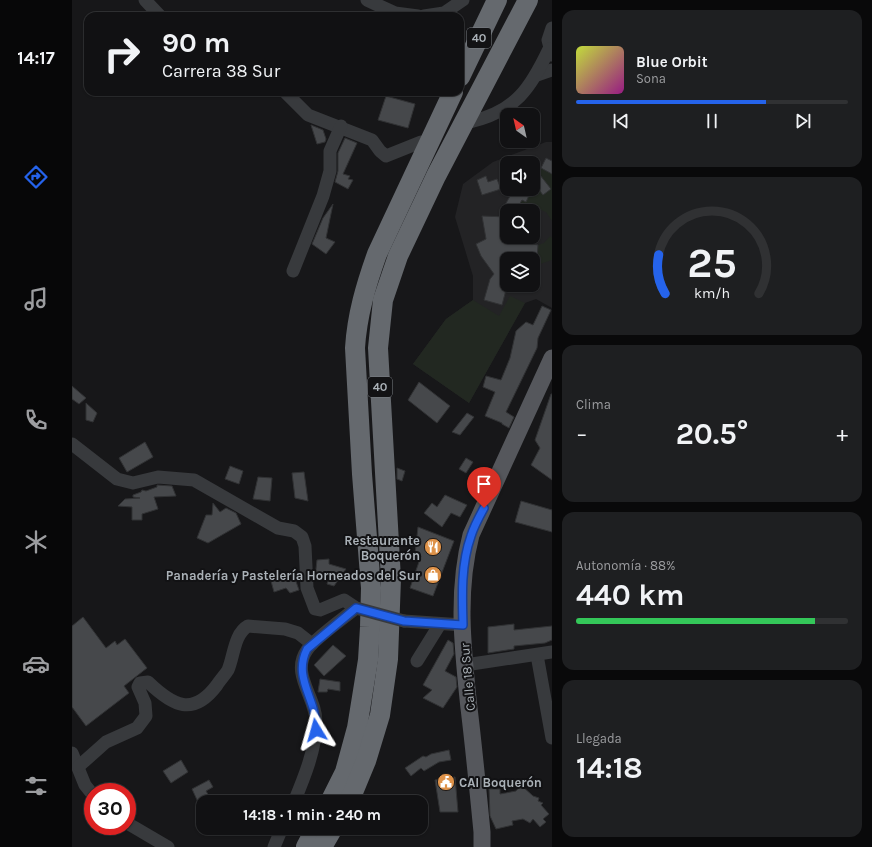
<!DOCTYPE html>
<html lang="es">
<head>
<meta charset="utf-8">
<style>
	body { margin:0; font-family:Karla,sans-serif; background:#1e1f21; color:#f1f3f6; height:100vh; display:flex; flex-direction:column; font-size:15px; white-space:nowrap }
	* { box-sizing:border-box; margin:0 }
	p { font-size:13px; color:#9c9da0 }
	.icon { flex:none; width:22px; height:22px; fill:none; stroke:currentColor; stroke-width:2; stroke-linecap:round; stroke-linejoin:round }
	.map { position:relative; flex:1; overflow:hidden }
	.panel { display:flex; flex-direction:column; gap:10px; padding:10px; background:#09090a; width:320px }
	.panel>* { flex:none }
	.guide { position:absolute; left:12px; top:12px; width:380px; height:84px; border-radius:12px; box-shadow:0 1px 3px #0004,0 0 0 1px #303133; background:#111113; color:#f1f3f6; overflow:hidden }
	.needle { width:26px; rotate:326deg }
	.buttons { position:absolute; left:428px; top:108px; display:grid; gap:8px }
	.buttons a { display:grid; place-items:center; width:40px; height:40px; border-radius:8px; background:#111113; box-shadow:0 1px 3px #0004,0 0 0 1px #303133; font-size:20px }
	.speed { position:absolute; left:12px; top:783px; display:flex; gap:8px; font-size:20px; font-weight:700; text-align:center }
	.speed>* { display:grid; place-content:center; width:52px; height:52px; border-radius:50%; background:#111113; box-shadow:0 1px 3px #0004,0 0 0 1px #303133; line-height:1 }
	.speed .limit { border:6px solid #d22; background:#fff; color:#111 }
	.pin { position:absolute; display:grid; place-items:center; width:34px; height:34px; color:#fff; margin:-41px -17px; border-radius:50% 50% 50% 0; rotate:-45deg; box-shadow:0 0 4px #0007 }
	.pin .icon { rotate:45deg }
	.me { position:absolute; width:44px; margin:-22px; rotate:352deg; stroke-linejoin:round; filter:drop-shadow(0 0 3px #0008) }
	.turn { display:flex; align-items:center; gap:14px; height:84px; padding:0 12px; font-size:18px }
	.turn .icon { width:52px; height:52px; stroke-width:2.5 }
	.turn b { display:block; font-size:28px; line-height:34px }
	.big { font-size:30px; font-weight:700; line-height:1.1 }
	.panel .card { flex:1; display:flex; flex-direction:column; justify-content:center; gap:6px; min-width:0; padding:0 14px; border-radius:12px; background:#1e1f21 }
	.panel .dial { align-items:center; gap:0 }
	.dial svg { height:104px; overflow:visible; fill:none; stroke:#303133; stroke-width:7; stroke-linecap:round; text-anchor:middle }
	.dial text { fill:#f1f3f6; stroke:none }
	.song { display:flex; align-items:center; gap:12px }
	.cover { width:48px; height:48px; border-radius:6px; background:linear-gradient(135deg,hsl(70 70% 55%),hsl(310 70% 35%)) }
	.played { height:4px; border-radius:2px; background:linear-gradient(90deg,#2563eb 70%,#303133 70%) }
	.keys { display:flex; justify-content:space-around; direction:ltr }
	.heat { display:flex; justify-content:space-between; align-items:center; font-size:22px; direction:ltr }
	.charge { height:6px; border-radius:3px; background:linear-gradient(90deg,#34c759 88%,#303133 0) }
	.trip { position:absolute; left:124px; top:795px; width:232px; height:40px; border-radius:12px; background:#111113; box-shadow:0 1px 3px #0004,0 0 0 1px #303133; font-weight:700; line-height:40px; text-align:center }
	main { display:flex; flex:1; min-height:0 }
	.tabs { display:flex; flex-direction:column; width:72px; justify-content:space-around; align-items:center; background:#070708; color:#9c9da0 }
	.tabs .icon { width:28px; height:28px }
	.tabs .current { color:#2563eb }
	.tabs b { font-size:18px; color:#f1f3f6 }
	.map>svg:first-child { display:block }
</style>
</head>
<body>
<main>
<nav class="tabs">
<b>14:17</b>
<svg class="icon current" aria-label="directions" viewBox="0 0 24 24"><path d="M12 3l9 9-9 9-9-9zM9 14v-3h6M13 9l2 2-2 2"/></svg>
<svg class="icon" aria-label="music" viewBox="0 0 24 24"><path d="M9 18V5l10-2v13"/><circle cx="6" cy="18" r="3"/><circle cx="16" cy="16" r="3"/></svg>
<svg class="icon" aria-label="phone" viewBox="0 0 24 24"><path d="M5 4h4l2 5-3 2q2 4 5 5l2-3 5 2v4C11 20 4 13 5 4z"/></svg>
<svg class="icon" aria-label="climate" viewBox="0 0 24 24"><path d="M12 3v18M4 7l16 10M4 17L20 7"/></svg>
<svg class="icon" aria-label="car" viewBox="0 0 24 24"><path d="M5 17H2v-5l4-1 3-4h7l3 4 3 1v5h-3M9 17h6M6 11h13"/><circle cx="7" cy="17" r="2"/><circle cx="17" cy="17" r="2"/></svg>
<svg class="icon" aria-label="filters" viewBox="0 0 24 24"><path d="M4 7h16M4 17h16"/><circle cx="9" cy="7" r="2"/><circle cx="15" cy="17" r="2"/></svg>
</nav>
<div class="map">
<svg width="480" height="847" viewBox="0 0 480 847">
	<rect width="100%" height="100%" fill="#171719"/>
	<!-- built -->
	<path fill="#232325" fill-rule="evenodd" d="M474,142H480V308L464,299L453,303L397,403L341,364L374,319L401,300V276L383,217L391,184L421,162ZM435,163H461V189H435ZM435,211H461V237H435ZM435,259H461V285H435Z"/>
	<!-- green -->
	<g fill="#222821">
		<path d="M469,168L480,174V221L474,212L469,210L435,212L431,210L433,205L444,210L456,192L458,193L463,184L466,185L470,176L465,173Z"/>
		<path d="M478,236L480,238V260L465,265L466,245L472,243Z"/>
		<path d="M438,296L453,303L397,403L341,364L374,319L401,300L427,316Z"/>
	</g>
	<!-- building -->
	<g fill="#46484b" stroke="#313234">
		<path d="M314,96L343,104L336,128L306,120Z"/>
		<path d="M239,125L251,130L254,139L253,142L245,144Z"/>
		<path d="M273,138L285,143L271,174L278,176L276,179L281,180L276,189L263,182L266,171V153Z"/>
		<path d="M474,158L480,161V174L469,168Z"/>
		<path d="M461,172L468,175L479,189L471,195L461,182Z"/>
		<path d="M414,176L416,182L425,179L429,189L410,195L405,180Z"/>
		<path d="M442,189H460L454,202L450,200L444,210L433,205Z"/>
		<path d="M261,204L254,238L263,242L254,254L240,244L251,218Z"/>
		<path d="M410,216L435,217V237H448L454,243L466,245L465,259H435V286L430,305L412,300L418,279L422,274L409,256L404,244L414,239Z"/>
		<path d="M470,306L479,310L466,338L465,348L434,412L442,417L437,428L430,424V423L413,416L423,392L411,387L414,376L429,380L438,358L444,331L454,322L461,325Z"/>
		<path d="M347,382L378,406L365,423L336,400Z"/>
		<path d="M0,386L14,398L7,404L0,399Z"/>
		<path d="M479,394H480V480L459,465L468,448L463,440Z"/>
		<path d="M14,403L25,413L21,422L14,420Z"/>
		<path d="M395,413L402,417L388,435L380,432Z"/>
		<path d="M73,442L81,457L55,472L47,458Z"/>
		<path d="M394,458L401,462L394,473L387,469Z"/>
		<path d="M158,466L171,471L167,484L153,479Z"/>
		<path d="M325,468L333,471L330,481L325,479Z"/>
		<path d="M232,472L236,501L223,498L220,473Z"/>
		<path d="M186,477L200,478L198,501L181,499Z"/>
		<path d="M85,485L100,486L104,496L82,497L86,509L70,514V520H60V507L46,506L53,499L68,498L61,497V495L69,492L70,490L74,491L85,487Z"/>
		<path d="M373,495L395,505L388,517L379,513L370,527L352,513L360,503L365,507Z"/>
		<path d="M449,501L480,510V532L443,522Z"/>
		<path d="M141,503L148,512L154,508L164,513L169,524L136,543L125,538L134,515H140Z"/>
		<path d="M346,527L382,541L361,596L338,588L349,556L343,554Z"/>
		<path d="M257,559V564L274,569L262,586L255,584L257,578H243L245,560Z"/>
		<path d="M221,573L227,590L218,593L214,588L202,592L199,581Z"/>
		<path d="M11,617L34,648L43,641L45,645L53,639L75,668L52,686L57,693L14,726L0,707V626Z"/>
		<path d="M442,624V630L480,626V640L473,643L442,646V649L416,653V627Z"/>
		<path d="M376,640L381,643L382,654L373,671L384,677L385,687L371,708L351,698L360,690L351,685Z"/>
		<path d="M261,645L274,656L252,676L242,665Z"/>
		<path d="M248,679L268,682V691L256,689L255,692H246Z"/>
		<path d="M377,750L379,760L367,762L352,771L349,768L339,776L333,768L351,756L354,757L359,754Z"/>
		<path d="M109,760L116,772L99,783L91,771Z"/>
		<path d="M383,777L386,812H368L363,780Z"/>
		<path d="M137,780L141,787L134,791L137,796L126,802L120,789Z"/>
		<path d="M449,785L461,796L467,798L466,801L471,803L469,805L477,814L471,819L474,822L468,827L461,819L458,823L451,819L440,821L441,825L424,829L418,816L417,789H428V794L444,791Z"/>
	</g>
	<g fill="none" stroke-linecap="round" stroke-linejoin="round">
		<!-- minor -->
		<g stroke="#383a3d" stroke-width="13">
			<path d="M73,0L88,16"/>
			<path d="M295,0L323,13L346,16"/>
			<path d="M352,16L372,13L391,0"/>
			<path d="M480,28L476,40L480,55"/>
			<path d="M465,75L480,70"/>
			<path d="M213,92L236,115L300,140L308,151L314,156L349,142"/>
			<path d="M398,122C444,111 458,89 477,49"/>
			<path d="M221,271L251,196L258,171V151L269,126"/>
			<path d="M0,444L45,479L61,483L86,477L122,480L206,528L222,531L230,537L233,546L235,588L243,609L248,610L272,600L284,608C272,618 242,639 235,650C218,674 245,698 244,723C244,749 232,778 222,802"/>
			<path d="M332,621L391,625"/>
			<path d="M465,655L480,738"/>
			<path d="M345,661L368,624"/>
			<path d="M393,665L480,652"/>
			<path d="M0,753L13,785L21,795"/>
			<path d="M7,766L34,742L65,728L74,716L73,703L66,687L68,683L76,682C101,706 121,717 145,685C148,680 153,675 156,670C162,656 162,634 176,626L213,629L226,633L240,644"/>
			<path d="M55,823L96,847"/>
			<path d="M202,847L210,828"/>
		</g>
		<!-- major -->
		<path stroke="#55575c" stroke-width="17" d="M410,847V832C406,791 402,749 397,708C391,651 384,592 399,535L480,358"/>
		<!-- highway -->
		<g stroke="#65696e" stroke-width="20">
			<path d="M388,77L425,0"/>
			<path d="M258,802L273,772L285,728L296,660L298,627L299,588L290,474L283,348C285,315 294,285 305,254L381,92"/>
			<path d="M277,802L294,761L308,715L316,659L319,579L306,348L311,300L326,256L364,176L456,0"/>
			<path d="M234,847L244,828"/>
			<path d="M250,847L261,828"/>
		</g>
		<!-- minor-bridge -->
		<path stroke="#383a3d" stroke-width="13" d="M284,608L332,621"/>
	</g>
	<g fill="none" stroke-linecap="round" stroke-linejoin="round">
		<defs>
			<path id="route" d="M244,730C246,700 220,679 235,649L284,608L332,621L391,625C390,595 389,564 399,536C402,526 407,517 412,508"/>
		</defs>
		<!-- route casing -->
		<use href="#route" stroke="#184099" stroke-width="10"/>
		<!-- route -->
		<use href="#route" stroke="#2563eb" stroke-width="7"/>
	</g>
	<!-- icons -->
	<defs>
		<symbol id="restaurant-disc" viewBox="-11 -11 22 22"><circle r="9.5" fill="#de9249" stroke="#121214"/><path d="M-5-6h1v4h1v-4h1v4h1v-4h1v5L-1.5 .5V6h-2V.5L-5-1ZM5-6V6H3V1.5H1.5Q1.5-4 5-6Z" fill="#fff"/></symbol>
		<symbol id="shop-disc" viewBox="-11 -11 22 22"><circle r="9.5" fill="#de9249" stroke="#121214"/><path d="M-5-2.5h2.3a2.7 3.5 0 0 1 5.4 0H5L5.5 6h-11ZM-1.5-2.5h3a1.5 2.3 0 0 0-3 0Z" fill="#fff"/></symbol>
		<symbol id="civic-disc" viewBox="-11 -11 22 22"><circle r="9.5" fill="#de9249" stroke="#121214"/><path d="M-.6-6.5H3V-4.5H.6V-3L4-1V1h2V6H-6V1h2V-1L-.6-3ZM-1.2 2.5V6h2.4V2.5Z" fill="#fff"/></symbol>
	</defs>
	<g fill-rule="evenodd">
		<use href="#restaurant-disc" x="351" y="537" width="20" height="20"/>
		<use href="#shop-disc" x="351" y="565" width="20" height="20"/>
		<use href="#civic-disc" x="364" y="772" width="20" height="20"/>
	</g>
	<g text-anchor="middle" stroke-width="4" stroke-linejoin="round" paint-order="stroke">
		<!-- shield labels -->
		<g fill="#121214" stroke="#7c8186" stroke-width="1">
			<rect x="395" y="28" width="24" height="20" rx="3"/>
			<rect x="296" y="377" width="24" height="20" rx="3"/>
		</g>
		<g font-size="12" font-weight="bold" fill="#aab1b7">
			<text x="407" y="42">40</text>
			<text x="308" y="391">40</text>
		</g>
		<!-- poi labels -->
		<g font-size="13" font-weight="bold" fill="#aab1b7" stroke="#121214" text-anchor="end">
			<text x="348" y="545">Restaurante<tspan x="348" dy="15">Boquerón</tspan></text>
			<text x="348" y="580">Panadería y Pastelería Horneados del Sur</text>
			<text x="387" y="787" text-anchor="start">CAI Boquerón</text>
		</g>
		<!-- street labels -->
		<g font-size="13" fill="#aab1b7" stroke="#121214">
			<text transform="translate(395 677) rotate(-95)" y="5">Calle 18 Sur</text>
		</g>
	</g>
</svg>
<div class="buttons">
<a><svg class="needle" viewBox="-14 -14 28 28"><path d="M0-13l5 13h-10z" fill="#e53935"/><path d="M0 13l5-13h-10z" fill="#9c9da0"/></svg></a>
<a><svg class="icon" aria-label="sound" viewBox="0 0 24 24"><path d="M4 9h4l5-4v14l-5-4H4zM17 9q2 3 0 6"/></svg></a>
<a><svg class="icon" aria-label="search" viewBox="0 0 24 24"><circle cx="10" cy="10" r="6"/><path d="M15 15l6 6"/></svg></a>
<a><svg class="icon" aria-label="layers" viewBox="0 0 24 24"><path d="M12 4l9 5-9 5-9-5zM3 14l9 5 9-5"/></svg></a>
</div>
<div class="speed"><div class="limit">30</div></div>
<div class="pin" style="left:412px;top:508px;background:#d93025"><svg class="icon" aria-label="arrive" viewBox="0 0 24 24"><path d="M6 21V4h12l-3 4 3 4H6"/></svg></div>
<svg class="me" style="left:244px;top:730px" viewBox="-20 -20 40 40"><path d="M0-17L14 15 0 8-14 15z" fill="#2563eb" stroke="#fff" stroke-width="4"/></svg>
<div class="trip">14:18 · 1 min · 240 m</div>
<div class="guide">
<div class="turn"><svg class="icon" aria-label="right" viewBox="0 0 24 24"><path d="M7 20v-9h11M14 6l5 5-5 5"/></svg><div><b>90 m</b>Carrera 38 Sur</div></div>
</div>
</div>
<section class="panel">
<div class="card">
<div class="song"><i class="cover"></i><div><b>Blue Orbit</b><p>Sona</p></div></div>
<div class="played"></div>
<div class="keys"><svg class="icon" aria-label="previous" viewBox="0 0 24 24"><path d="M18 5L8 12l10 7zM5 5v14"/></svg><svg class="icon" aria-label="pause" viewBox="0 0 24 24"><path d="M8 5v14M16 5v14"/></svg><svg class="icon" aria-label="next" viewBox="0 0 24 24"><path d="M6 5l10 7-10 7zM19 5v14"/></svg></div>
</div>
<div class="card dial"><svg viewBox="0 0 100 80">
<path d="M14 69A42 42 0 1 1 86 69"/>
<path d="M14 69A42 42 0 0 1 9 39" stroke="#2563eb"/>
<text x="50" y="56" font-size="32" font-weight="700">25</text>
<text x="50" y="72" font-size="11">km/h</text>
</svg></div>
<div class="card"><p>Clima</p>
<div class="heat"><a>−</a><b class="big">20.5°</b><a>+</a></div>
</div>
<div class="card"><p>Autonomía · 88%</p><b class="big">440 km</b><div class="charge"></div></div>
<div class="card"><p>Llegada</p><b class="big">14:18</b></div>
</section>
</main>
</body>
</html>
